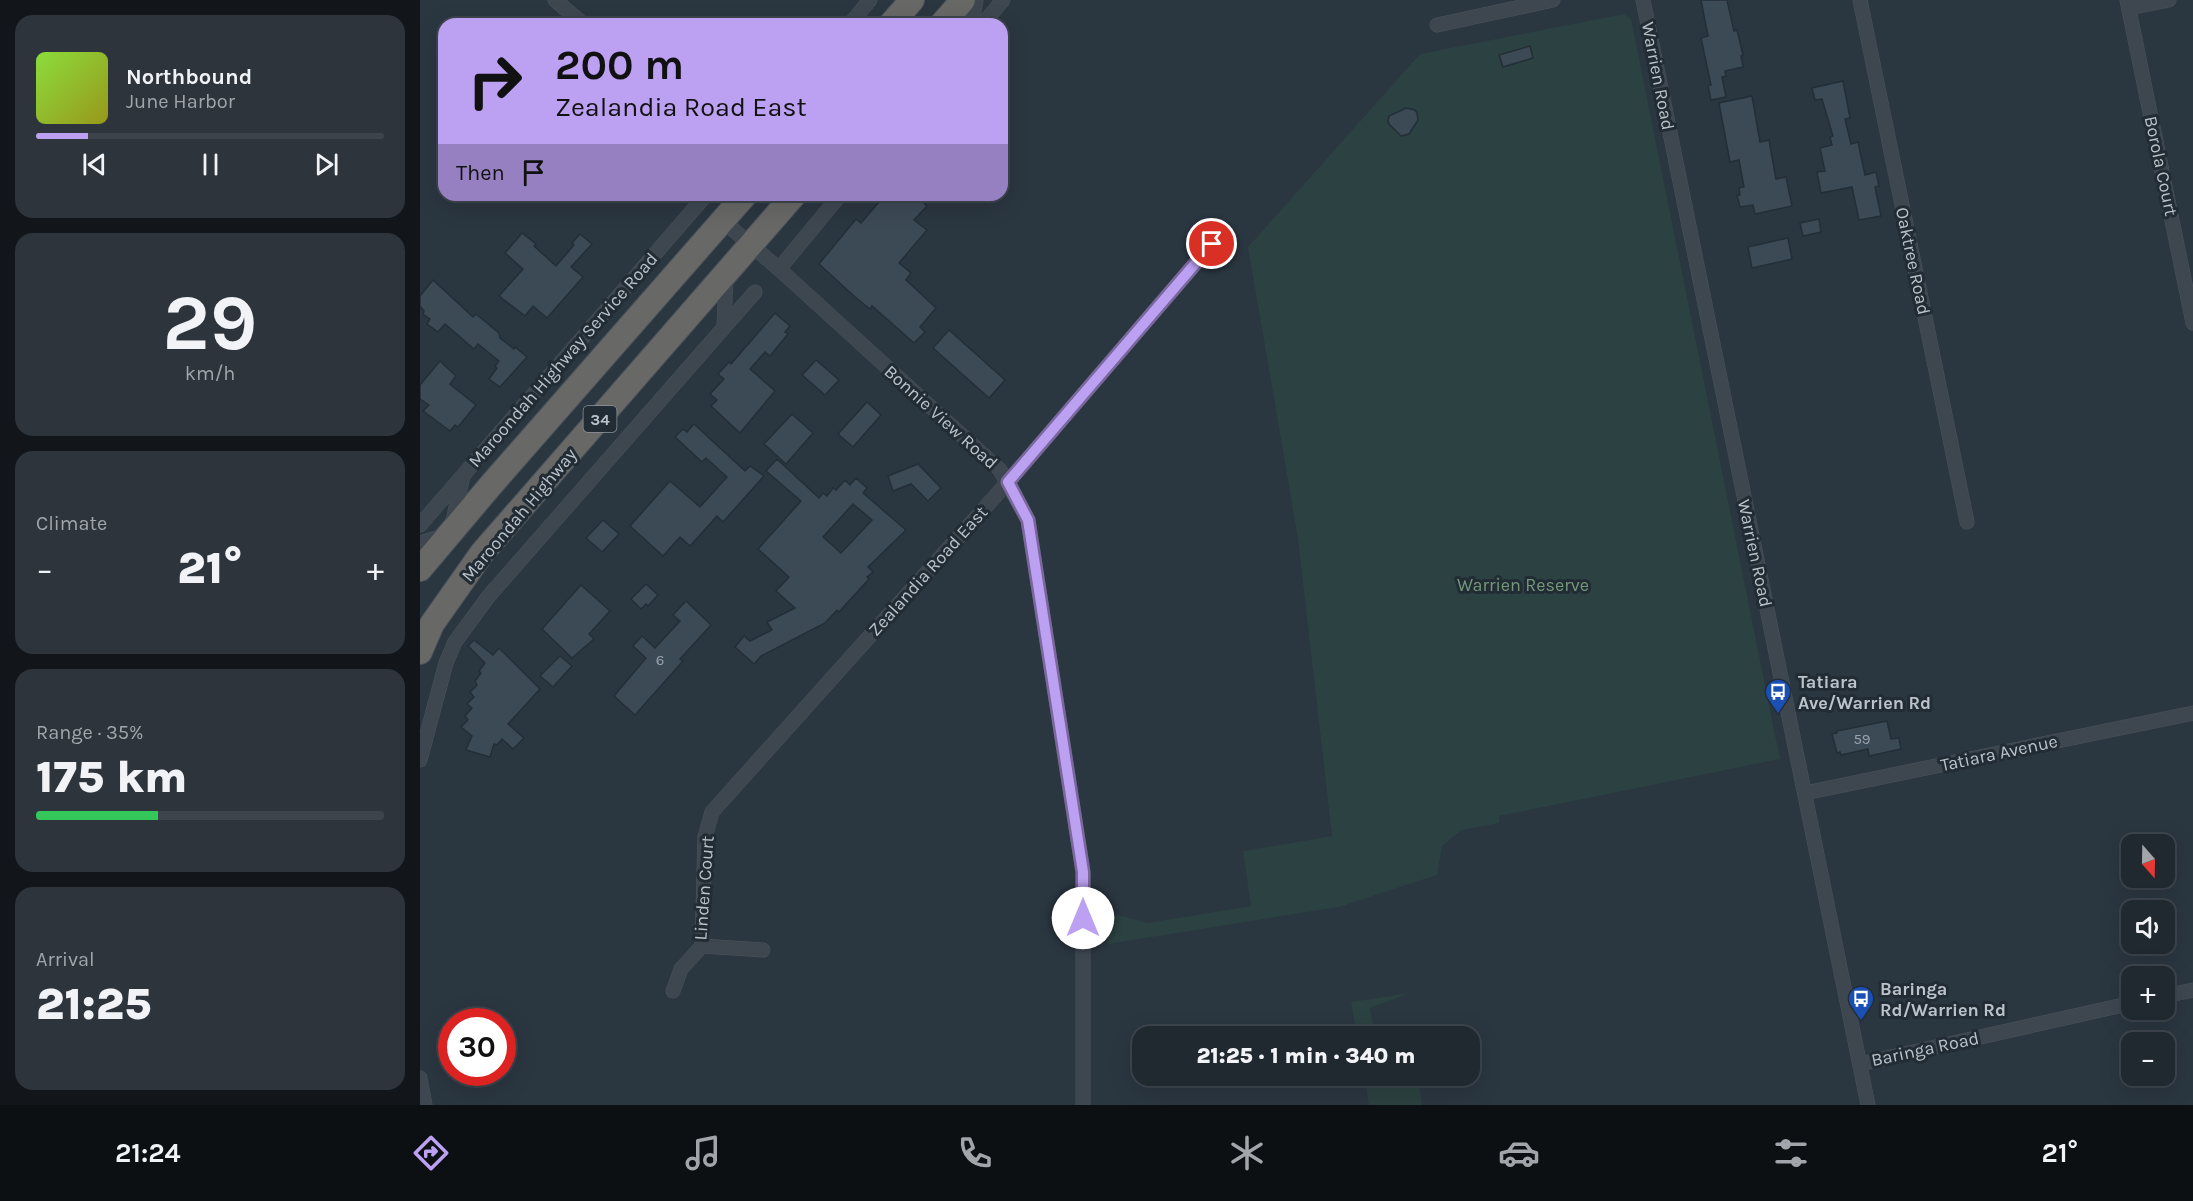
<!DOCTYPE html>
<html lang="en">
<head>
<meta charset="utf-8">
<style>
	body { margin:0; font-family:Karla,sans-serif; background:#2d343c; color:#f1f3f6; height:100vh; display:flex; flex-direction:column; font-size:22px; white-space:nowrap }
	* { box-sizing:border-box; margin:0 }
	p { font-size:20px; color:#a2a6ab }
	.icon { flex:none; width:33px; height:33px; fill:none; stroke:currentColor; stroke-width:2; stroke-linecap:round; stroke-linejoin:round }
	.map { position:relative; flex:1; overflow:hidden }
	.panel { display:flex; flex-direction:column; gap:15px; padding:15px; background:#12161a; width:420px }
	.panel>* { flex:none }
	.banner { position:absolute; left:18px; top:18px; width:570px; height:183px; border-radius:18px; box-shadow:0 6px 24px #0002,0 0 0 2px #3d444c; background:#bca0f2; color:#111; overflow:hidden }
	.needle { width:39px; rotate:160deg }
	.buttons { position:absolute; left:1701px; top:834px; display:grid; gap:12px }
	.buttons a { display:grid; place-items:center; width:54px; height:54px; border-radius:12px; background:#202830; box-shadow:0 6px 24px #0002,0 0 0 2px #3d444c; font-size:30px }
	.speed { position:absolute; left:18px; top:1008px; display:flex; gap:12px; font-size:30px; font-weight:700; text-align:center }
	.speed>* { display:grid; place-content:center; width:78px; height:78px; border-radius:50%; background:#202830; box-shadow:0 6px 24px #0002,0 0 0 2px #3d444c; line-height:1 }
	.speed .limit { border:9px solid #d22; background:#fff; color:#111 }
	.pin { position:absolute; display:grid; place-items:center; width:51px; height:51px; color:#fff; margin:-26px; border:3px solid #fff; border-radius:50%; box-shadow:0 2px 6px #0007 }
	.me { position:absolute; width:66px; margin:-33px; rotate:0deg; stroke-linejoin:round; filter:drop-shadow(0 0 4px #0008) }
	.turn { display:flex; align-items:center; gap:21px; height:126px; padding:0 18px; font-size:27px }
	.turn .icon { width:78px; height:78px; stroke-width:2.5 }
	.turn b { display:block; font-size:42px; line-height:51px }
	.then { display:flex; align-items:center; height:57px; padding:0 18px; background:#0003; gap:12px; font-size:22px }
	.big { font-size:45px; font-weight:800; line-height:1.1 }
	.panel .card { flex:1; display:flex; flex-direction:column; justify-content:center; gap:9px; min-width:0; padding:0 21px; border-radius:18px; background:#2d343c }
	.panel .dial { align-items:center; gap:0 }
	.dial b { font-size:78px; line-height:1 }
	.song { display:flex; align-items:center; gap:18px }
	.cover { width:72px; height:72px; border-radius:9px; background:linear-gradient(135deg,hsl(90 70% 55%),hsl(60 70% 35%)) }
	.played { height:6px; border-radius:3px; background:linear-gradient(90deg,#bca0f2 15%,#3d444c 15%) }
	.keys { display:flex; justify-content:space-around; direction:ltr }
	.heat { display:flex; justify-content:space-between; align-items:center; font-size:33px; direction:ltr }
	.charge { height:9px; border-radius:4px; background:linear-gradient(90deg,#34c759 35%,#3d444c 0) }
	.trip { position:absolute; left:712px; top:1026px; width:348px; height:60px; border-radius:18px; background:#202830; box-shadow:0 6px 24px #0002,0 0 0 2px #3d444c; font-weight:800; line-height:60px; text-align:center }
	.tabs { display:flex; height:96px; justify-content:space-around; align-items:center; background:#0d1013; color:#a2a6ab }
	.tabs .icon { width:42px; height:42px }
	.tabs .active { color:#bca0f2 }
	.tabs b { font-size:27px; color:#f1f3f6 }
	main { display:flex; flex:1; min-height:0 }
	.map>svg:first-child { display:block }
</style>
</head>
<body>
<main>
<section class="panel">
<div class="card">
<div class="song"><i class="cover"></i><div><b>Northbound</b><p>June Harbor</p></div></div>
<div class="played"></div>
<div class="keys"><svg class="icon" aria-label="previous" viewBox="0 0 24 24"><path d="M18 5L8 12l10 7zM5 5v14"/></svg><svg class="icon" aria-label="pause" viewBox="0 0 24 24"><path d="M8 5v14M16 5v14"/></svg><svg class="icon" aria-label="next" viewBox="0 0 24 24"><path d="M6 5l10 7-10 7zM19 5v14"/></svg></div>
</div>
<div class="card dial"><b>29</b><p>km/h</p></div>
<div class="card"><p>Climate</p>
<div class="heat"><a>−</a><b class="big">21°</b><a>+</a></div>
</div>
<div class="card"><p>Range · 35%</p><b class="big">175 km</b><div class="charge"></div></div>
<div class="card"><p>Arrival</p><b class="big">21:25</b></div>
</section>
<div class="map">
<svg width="1773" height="1105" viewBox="0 0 1773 1105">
	<rect width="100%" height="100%" fill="#2a3640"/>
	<!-- green -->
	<g fill="#2c4141">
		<path d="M1204,14L1211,19L1360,759L1079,816V823L1042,830L1022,846L1017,875L919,907L688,944V912L727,923L831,906L823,851L912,836L878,539L828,247L1000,54Z"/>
		<path d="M990,993L950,1008L955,1036H937L931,1002Z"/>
		<path d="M944,1076H968L972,1084L998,1079L1002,1105H949Z"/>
	</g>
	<!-- building -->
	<g fill="#3c4a55" stroke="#242e37" stroke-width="1.5" fill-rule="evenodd">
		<path d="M1281,0H1307L1314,31L1317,30L1323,55L1321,56L1323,67L1305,71L1306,76L1302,77L1306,97L1291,100L1288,86L1291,85L1281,38L1288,36Z"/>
		<path d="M1110,46L1113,58L1083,67L1079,55Z"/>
		<path d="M1423,81L1430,118L1425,119L1431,144L1438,142L1445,175L1456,172L1459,186L1455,187L1461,216L1439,220L1432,187L1401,193L1397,172L1405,171L1400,148L1412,145L1410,137L1413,136L1402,99L1395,100L1392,88Z"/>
		<path d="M1332,96L1340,142L1349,140L1356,179L1366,177L1372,206L1335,214L1333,205L1320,207L1317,195H1320L1319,188L1324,187L1319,160L1310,162L1299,103Z"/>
		<path d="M986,108L995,110L997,113L998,120L989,134L981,136L969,124L968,121L969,116Z"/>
		<path d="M465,195H475L481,200L485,195H510L503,202L507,206L494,220L507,230L479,263L491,273L486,280L516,308L500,327L505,332L494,343L452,306L450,309L435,297L399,264L436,219L441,223Z"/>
		<path d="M1399,219L1401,232L1383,236L1380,223Z"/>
		<path d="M102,233L116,244L114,246L136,266L154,245L152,243L160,234L172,244L151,267L163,277L127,318L113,306L105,316L79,296L103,269L85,253Z"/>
		<path d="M1368,238L1372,259L1332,268L1328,247Z"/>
		<path d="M13,280L53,317L56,314L79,333L80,338L94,349L95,347L107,357L80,387L69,379L77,368L75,366L79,361L58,344L54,349L25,324L18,332L7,324L10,319L3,314L4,311L0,306V296Z"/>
		<path d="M355,313L370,326L365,332L368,334L350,356L345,352L330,369L355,391L320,433L291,406L297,400L290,394L304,379L298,374L309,362L311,364Z"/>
		<path d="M529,330L585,380L569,398L513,348Z"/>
		<path d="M396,360L419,380L405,395L382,375Z"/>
		<path d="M20,361L36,376L30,384L56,405L38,427L35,425L30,431L3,411L9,405L0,399V385Z"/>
		<path d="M447,402L461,415L433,447L418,434Z"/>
		<path d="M372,414L393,433L366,464L344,444Z"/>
		<path d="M274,424L325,471L330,466L344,476L303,522L297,516L270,546L260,537L243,556L210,526L250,481L280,507L307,477L286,458L282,462L255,437L263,429L267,432Z"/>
		<path d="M357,459L399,498L403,493L407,496L413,488L416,490L425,480L430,485L436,478L447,488L443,493L486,530L448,567L453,572L447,577L449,579L419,612L417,610L405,623L341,656L334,664L315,647L324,636L330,641L352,630L347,622L375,608L356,591L369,577L338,549L381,501L346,471ZM433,504L452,520L421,553L403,537Z"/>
		<path d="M498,464L521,488L508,501L491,484L473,491L468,476Z"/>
		<path d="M183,520L199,534L182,552L166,538Z"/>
		<path d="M226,584L238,595L228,606L226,604L221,609L211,599Z"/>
		<path d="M161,585L190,611L169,634L174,639L152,658L122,629Z"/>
		<path d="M266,601L291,625L260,659L263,661L215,715L194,696L226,658L213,646L222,636L235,648L260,621L253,615Z"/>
		<path d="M54,640L73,655L79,648L120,689L88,724L104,738L93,749L82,739L77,745L74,744L70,757L46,750L52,736L41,727L48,720L45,716L52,708L47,704L54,697L50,692L57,685L55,681L61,673L59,671L65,663L48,646Z"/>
		<path d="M140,656L152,666L133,687L120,676Z"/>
		<path d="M1467,721L1471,739L1479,738L1481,749L1449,756L1448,749L1421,755L1420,752L1417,753L1412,734L1417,733V731Z"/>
	</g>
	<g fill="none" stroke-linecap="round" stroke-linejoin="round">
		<defs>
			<g id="minor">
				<path d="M135,0L163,24"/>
				<path d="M1223,0L1448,1105"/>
				<path d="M1440,0L1547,522"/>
				<path d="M1707,0L1773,323"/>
				<path d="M1709,8L1749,0"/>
				<path d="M430,24L450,0"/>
				<path d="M552,24L556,0"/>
				<path d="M563,24L583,0"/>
				<path d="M1017,25L1133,0"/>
				<path d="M303,221L359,269L580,470L608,520L663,872V1105"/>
				<path d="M359,269L420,195"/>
				<path d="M304,327L306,276"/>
				<path d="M0,525L286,195"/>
				<path d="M0,543L30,534L43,476"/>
				<path d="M0,760L26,663L35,642L68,597L335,292"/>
				<path d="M1385,793L1773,713"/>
				<path d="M282,946L343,950"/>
				<path d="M253,991L261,969L282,946L285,837L292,812L588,482L792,244"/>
				<path d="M1744,996L1773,990"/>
				<path d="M1440,1064L1712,1003"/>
				<path d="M0,1078L5,1105"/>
			</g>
			<g id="trunk">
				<path d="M471,24L492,0"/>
				<path d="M522,24L543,0"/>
				<path d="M0,569L71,485L325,195"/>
				<path d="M0,652L12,624L62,553L374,195"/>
			</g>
		</defs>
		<!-- minor casing -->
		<use href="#minor" stroke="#4a535c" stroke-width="15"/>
		<!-- trunk casing -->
		<use href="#trunk" stroke="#48525a" stroke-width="26"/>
		<!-- minor -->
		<use href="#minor" stroke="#3e4750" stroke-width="14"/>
		<!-- trunk -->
		<use href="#trunk" stroke="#686866" stroke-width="24"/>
	</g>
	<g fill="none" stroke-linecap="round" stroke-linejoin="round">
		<defs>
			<path id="route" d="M663,918V872L608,520L588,482L792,244"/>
		</defs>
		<!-- route casing -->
		<use href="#route" stroke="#7a689d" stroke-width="15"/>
		<!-- route -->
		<use href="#route" stroke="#bca0f2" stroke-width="10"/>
	</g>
	<!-- icons -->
	<defs>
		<symbol id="bus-pin" viewBox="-11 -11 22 30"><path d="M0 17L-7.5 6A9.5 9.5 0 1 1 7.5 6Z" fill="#1a4fb4" stroke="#222c35"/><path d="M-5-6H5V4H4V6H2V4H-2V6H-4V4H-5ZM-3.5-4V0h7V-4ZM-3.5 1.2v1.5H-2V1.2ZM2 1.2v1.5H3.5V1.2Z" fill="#fff"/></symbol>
	</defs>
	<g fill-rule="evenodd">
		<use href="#bus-pin" x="1343" y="677" width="30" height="40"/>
		<use href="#bus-pin" x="1426" y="984" width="30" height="40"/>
	</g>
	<g text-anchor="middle" stroke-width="6" stroke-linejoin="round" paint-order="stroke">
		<!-- number labels -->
		<g font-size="15" fill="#99a2ab">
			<text x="240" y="665">6</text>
			<text x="1442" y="744">59</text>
		</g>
		<!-- shield labels -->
		<rect fill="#222c35" stroke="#8d959d" stroke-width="1.5" x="163.5" y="406" width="33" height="26" rx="4.5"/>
		<g font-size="16" font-weight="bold" fill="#bbc2ca">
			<text x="180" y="425">34</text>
		</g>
		<!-- street labels -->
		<g font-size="18" fill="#bbc2ca" stroke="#222c35">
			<text transform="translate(1238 76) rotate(79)" y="6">Warrien Road</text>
			<text transform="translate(1741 166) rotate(78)" y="6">Borola Court</text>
			<text transform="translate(1493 261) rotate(78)" y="6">Oaktree Road</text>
			<text transform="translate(143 360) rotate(-49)" y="6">Maroondah Highway Service Road</text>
			<text transform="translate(521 417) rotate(42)" y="6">Bonnie View Road</text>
			<text transform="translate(99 515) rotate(-50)" y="6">Maroondah Highway</text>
			<text transform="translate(1335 553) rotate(78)" y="6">Warrien Road</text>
			<text transform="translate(508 571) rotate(-48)" y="6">Zealandia Road East</text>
			<text transform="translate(1579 753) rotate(-12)" y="6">Tatiara Avenue</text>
			<text transform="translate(284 888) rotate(-86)" y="6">Linden Court</text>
			<text transform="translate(1505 1049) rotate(-12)" y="6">Baringa Road</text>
		</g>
		<!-- park labels -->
		<g font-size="18" fill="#749879" stroke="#222c35">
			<text x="1103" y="591">Warrien Reserve</text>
		</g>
		<!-- poi labels -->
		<g font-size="18" font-weight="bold" fill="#bbc2ca" stroke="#222c35" text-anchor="start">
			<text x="1378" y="688">Tatiara<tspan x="1378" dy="21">Ave/Warrien Rd</tspan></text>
			<text x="1460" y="995">Baringa<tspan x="1460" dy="21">Rd/Warrien Rd</tspan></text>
		</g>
	</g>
</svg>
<div class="buttons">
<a><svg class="needle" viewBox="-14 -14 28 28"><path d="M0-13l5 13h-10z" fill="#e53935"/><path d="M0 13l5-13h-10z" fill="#a2a6ab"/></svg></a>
<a><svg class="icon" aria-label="sound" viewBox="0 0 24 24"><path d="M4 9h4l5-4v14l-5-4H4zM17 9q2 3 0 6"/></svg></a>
<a>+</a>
<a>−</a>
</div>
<div class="speed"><div class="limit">30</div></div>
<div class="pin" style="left:792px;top:244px;background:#d93025"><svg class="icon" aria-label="arrive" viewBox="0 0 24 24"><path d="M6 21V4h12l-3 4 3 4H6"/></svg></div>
<svg class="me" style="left:663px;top:918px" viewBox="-20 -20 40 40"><circle r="19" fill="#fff"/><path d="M0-13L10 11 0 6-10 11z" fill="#bca0f2"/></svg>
<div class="trip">21:25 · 1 min · 340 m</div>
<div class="banner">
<div class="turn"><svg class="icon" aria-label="right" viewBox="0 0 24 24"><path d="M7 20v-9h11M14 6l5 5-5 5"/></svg><div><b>200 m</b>Zealandia Road East</div></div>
<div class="then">Then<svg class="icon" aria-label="arrive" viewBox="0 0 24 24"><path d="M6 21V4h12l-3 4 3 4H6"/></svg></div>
</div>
</div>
</main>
<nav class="tabs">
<b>21:24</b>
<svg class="icon active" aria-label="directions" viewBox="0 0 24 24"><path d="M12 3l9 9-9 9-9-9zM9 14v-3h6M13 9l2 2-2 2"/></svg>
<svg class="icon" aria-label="music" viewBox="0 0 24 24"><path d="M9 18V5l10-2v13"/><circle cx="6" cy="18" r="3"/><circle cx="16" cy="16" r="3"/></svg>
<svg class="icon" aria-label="phone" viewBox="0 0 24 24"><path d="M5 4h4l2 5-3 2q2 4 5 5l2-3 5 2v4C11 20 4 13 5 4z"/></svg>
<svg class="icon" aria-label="climate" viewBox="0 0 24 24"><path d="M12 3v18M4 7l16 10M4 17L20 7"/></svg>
<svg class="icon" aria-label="car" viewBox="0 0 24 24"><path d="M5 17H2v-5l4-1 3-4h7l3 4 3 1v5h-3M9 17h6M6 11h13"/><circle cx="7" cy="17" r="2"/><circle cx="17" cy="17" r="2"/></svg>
<svg class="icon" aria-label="filters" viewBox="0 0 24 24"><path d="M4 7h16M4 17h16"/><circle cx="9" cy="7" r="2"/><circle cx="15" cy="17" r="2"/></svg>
<b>21°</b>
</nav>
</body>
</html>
